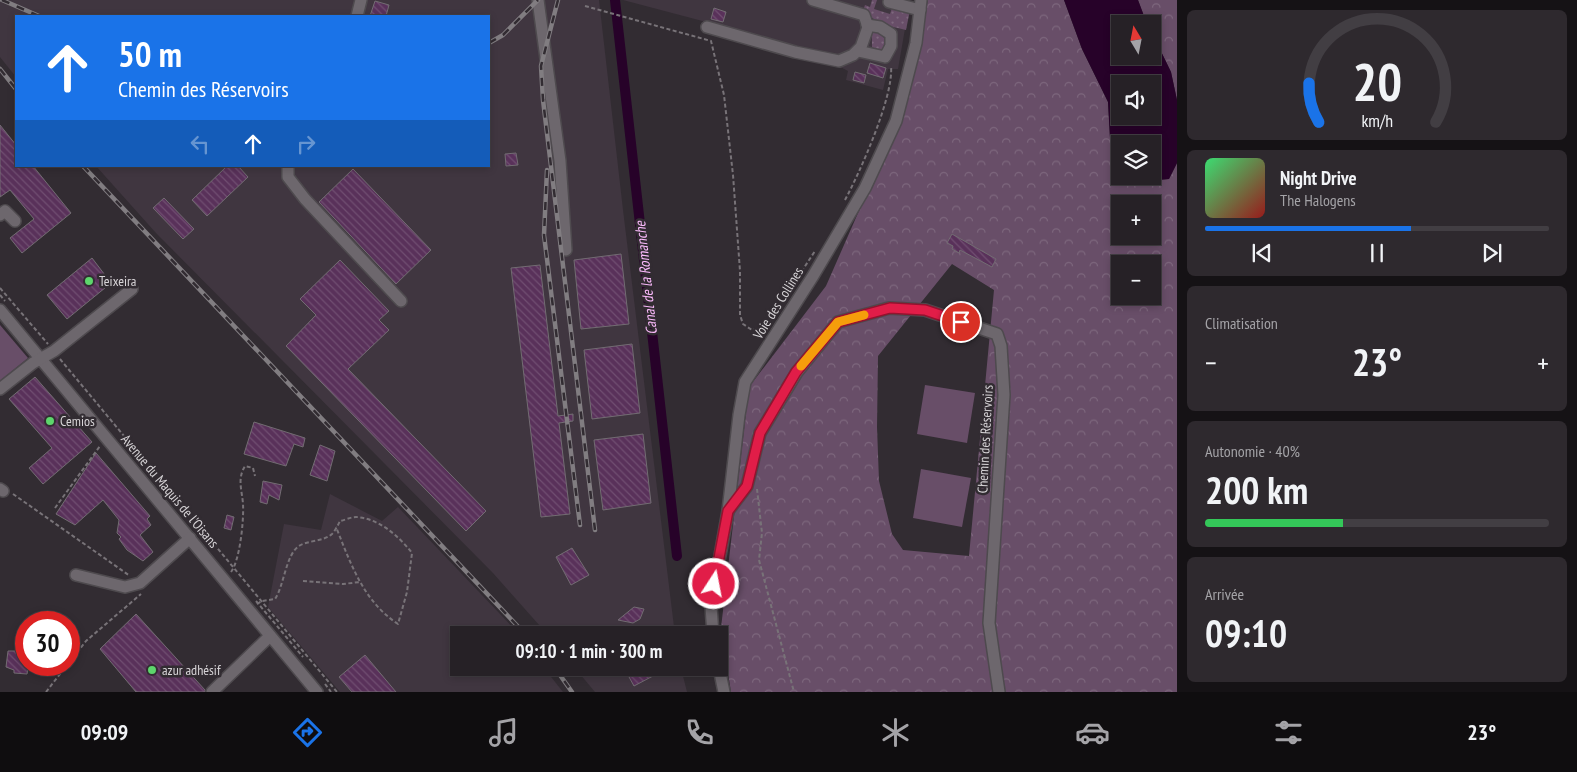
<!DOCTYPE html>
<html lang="fr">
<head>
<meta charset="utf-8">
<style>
	body { margin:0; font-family:"PT Sans Narrow",sans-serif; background:#2e292e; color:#f1f3f6; height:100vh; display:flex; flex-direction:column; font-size:19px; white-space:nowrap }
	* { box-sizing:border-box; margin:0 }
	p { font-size:16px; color:#a4a3a7 }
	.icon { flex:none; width:28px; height:28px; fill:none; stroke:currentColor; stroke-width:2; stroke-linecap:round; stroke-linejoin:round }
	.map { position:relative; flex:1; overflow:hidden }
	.side { display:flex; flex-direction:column; gap:10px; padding:10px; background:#151215; width:400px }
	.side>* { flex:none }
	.top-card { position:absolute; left:15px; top:15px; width:475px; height:152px; border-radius:0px; box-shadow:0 2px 8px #0003,0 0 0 1px #423e43; background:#1a73e8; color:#fff; overflow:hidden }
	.needle { width:32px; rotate:350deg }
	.tools { position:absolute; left:1111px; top:15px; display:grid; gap:10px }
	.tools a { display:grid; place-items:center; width:50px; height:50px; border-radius:0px; background:#262126; box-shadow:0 2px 8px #0003,0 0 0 1px #423e43; font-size:25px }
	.speed { position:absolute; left:15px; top:611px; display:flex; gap:10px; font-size:25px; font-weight:700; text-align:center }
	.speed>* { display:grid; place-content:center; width:65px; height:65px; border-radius:50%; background:#262126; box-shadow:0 2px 8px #0003,0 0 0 1px #423e43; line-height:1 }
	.speed .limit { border:8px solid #d22; background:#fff; color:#111 }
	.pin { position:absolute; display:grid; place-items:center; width:42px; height:42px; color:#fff; margin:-21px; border:2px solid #fff; border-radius:50%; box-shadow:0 1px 5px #0007 }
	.me { position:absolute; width:55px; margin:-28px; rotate:11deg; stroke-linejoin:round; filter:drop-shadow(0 0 4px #0008) }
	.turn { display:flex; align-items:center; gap:18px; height:105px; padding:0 20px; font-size:22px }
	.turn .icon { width:65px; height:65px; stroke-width:2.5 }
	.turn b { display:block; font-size:35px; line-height:42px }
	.lanes { display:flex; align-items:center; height:48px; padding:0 20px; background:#0003; justify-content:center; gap:25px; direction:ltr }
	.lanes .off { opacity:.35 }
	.big { font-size:38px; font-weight:700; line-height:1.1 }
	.side .widget { flex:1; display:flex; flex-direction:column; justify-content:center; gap:8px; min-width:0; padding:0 18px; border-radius:8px; background:#2e292e }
	.side .dial { align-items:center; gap:0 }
	.dial svg { height:130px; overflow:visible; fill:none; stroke:#423e43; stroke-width:7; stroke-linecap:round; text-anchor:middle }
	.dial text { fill:#f1f3f6; stroke:none }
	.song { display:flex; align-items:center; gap:15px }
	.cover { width:60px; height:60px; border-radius:8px; background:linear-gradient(135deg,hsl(140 70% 55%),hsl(0 70% 35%)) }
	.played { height:5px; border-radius:2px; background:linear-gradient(90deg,#1a73e8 60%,#423e43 60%) }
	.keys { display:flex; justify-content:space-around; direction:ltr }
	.heat { display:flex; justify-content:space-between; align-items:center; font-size:28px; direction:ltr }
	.charge { height:8px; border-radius:4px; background:linear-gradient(90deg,#34c759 40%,#423e43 0) }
	.trip { position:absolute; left:450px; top:626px; width:278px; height:50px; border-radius:0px; background:#262126; box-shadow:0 2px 8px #0003,0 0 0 1px #423e43; font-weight:700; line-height:50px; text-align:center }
	.tabs { display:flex; height:80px; justify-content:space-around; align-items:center; background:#0f0d0f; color:#a4a3a7 }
	.tabs .icon { width:35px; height:35px }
	.tabs .active { color:#1a73e8 }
	.tabs b { font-size:22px; color:#f1f3f6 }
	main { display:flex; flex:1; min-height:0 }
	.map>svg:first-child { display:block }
</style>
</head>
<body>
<main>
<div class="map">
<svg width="1177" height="692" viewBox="0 0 1177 692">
	<defs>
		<pattern id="grass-dots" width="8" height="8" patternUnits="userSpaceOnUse" patternTransform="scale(1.25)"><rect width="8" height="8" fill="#684e68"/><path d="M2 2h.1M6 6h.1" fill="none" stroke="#7d677d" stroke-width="1.8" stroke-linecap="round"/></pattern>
		<pattern id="forest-crowns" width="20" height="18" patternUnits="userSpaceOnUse" patternTransform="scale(1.25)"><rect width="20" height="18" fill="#684e68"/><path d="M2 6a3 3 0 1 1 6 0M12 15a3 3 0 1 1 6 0" fill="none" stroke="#7d677d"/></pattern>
		<pattern id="building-back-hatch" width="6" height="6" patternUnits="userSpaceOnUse" patternTransform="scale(1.25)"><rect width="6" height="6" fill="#59315a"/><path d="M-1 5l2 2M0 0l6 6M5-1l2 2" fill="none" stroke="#704e71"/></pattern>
	</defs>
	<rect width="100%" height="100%" fill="#322c32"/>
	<!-- built -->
	<g fill="#403640">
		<path d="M0,0H599L623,210L675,635H548L493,573L156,233L96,166H489V16H16V77L0,57Z"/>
		<path d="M623,0H910L898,69H888L883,90L846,80L848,71L816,54L771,39Z"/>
		<path d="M330,494L382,521L398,507L520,635H459V668H544L563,692H340L268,607L284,524L321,530Z"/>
		<path d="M575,668H681L687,692H595Z"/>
	</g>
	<!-- grass -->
	<g fill="url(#grass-dots)">
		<path d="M872,0H877L874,9L890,14L893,5L910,10L906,30C890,26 873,24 864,8L865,5L870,7Z"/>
		<path d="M872,30L878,31L885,39L883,50L879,53L872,50Z"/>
	</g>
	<!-- forest -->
	<g fill="url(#forest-crowns)" fill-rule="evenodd">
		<path d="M928,0H1064L1082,49L1108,102L1110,138L1114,158L1120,162V176H1140L1146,181L1169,179L1177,163V692H731L721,628L749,387L826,286L887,147L909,85ZM1120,204H1152V236H1120ZM952,264L994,290L969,556L903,550L892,534L879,481L877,427L878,356ZM1120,264H1152V296H1120Z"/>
		<path d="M1138,0H1177V100L1171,72L1153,35L1152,24H1147Z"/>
	</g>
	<!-- garden -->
	<g fill="#684e68">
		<path d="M0,325L28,358L0,381Z"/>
		<path d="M925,385L975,393L967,443L917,434Z"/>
		<path d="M921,469L971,478L962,527L913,518Z"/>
	</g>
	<!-- water -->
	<path fill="#270229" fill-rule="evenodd" d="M1064,0H1138L1147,24H1120V56H1152L1153,35L1171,72L1177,100V163L1169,179L1146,181L1140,176H1152V144H1120V162L1114,158L1110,138L1108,102L1082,49ZM1120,84H1152V116H1120Z"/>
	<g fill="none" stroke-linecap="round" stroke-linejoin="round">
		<!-- canal -->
		<path stroke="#270229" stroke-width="10" d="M615,0L677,556"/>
	</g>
	<!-- building -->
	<g fill="url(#building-back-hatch)" stroke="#726c72">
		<path d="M375,1L389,5L386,16H370Z"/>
		<path d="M714,8L726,12L723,22L711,19Z"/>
		<path d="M870,63L886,68L883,78L867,73Z"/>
		<path d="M855,72L866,75L864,83L853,80Z"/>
		<path d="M0,125L16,145V166H33L71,213L22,253L10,238L34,219L10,190L0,197Z"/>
		<path d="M516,153L518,165L506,166L505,154Z"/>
		<path d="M227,166H238L248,177L207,216L192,200Z"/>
		<path d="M353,169L431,250L396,284L319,202Z"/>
		<path d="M164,198L194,229L183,239L153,208Z"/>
		<path d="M952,234L996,259L992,267L960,250L959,253L952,249L953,246L947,243Z"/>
		<path d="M621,254L629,324L581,329L574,260Z"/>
		<path d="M92,258L111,283L67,319L47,295Z"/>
		<path d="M340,260L389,311L379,320L389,330L348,369L486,511L466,531L286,346L316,315L300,299Z"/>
		<path d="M540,265L558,416L573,414V421L559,423L570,514L541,517L511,268Z"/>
		<path d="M632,344L640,413L592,419L584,350Z"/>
		<path d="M35,377L92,442L43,484L29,468L52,448L9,399Z"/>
		<path d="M254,422L305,438L303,447L294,444L286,466L244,454Z"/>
		<path d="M643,434L651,503L603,510L594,440Z"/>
		<path d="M320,445L335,451L327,481L310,475Z"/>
		<path d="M96,453L150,516L147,519L151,525L140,535L153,552L143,561L127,550L119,539L121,537L117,533L119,520L103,500L75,525L56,514Z"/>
		<path d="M263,481L282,485L279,500L269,495L267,504L260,502Z"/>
		<path d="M227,515L234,517L231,530L224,528Z"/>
		<path d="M572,548L589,575L571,585L556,557Z"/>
		<path d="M634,607L644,609L640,619L633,623L618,620Z"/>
		<path d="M136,614L205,690V692H136L100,649Z"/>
		<path d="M20,648H26V665H29L27,674L14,673V670L6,667L8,651H19Z"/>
		<path d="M365,655L396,692H352L339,677Z"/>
		<path d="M646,668L653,676L634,686L629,677Z"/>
	</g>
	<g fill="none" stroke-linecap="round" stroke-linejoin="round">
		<defs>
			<g id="minor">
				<path d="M538,0L560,161L566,250"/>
				<path d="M889,2L920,10"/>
				<path d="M357,16L361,0"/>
				<path d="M707,27L795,52L839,61L853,55L861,47L868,27L864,15L813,0"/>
				<path d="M858,51L885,57L891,46V34L880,27L867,25"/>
				<path d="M288,166V177L305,199L401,301"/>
				<path d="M0,215L5,211L15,221"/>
				<path d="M0,310L317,692"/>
				<path d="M0,389L33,363L54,351L132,289"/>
				<path d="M0,489L3,491"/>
				<path d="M728,511L747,486L760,433L797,372L838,322L889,308L925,310L997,334L1001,346L1004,395L989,623L999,692"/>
				<path d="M76,575L125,587L140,583L190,538"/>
				<path d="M713,635L711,606L728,511L739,415L745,382L813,276L865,188L896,121L916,43L921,0"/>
				<path d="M719,668L724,692"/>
				<path d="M212,692L270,636"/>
			</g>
		</defs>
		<!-- minor casing -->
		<use href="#minor" stroke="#4e4a4e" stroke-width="14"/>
		<!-- path -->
		<g stroke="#787378" stroke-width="2" stroke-dasharray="4 2.5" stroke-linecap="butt">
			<path d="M585,6L711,41L724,95L733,175L740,271V315L743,324L752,330L765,327L815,251"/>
			<path d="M845,200C860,172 894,96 891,66"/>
			<path d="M0,288L48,344"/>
			<path d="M0,295L5,301"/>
			<path d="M60,359L337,692"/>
			<path d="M757,489L762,533L759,560L794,692"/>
			<path d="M13,494L130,576"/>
			<path d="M55,508L100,446"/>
			<path d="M231,572C240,560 244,520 243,504C242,490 237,479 245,466L253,468L255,476"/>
			<path d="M303,581L343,584L360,582"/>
			<path d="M256,601L303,657"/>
			<path d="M257,604L262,601L275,599C284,586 286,554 299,546C308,540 323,542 332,534C335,531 338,525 340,521C345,520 351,517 356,517C378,518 399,536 412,553L407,592L398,624C363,601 351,564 336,527"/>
			<path d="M69,663L86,641L141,594"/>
			<path d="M325,684L331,692"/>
			<path d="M46,692L67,665"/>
		</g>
		<!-- minor -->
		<use href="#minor" stroke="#6d676d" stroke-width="11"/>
		<defs>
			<g id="rail">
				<path d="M2,0L39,16"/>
				<path d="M558,0L541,66L543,100L595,530"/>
				<path d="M489,43L503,35L538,0"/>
				<path d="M0,69L16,89"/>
				<path d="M83,166L526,635"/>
				<path d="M547,170L544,235L580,525"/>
				<path d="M555,668L572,692"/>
			</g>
		</defs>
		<!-- rail casing -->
		<use href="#rail" stroke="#817d81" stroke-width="4.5"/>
		<!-- rail -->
		<use href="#rail" stroke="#322c32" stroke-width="2.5" stroke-dasharray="8" stroke-linecap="butt"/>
	</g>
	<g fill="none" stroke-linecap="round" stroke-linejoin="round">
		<defs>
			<path id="route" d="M714,584L728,511L747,486L760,433L796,372L838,322L890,308L925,310L961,322"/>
		</defs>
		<!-- route casing -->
		<use href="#route" stroke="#92132f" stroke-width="12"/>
		<!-- route -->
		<use href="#route" stroke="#e11d48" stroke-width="9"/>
		<!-- slow -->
		<path stroke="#f59e0b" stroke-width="9" d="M801,366L838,322L864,315"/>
	</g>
	<!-- markers -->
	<g fill="#5dd56c" stroke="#322c32" stroke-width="2">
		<circle cx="89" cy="281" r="5"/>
		<circle cx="50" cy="421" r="5"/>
		<circle cx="152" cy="670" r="5"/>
	</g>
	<g text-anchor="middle" stroke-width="5" stroke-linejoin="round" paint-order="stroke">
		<!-- poi labels -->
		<g font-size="14" fill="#d7d4d7" stroke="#322c32" text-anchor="start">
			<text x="99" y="286">Teixeira</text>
			<text x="60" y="426">Cemios</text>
			<text x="162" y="675">azur adhésif</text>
		</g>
		<!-- street labels -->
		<g font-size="14" fill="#d7d4d7" stroke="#322c32">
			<text transform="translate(778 303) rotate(-58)" y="5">Voie des Collines</text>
			<text transform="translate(985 439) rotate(-87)" y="5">Chemin des Réservoirs</text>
			<text transform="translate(170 491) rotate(50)" y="5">Avenue du Maquis de l'Oisans</text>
		</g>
		<!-- water labels -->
		<g font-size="15" font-style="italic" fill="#fbbafc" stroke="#322c32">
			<text transform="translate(646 278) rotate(-96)" y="5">Canal de la Romanche</text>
		</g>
	</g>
</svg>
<div class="tools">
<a><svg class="needle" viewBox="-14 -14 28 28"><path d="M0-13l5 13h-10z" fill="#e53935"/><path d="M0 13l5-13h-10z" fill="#a4a3a7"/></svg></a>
<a><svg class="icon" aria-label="sound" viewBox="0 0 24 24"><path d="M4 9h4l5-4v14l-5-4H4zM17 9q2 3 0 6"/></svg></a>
<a><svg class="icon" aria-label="layers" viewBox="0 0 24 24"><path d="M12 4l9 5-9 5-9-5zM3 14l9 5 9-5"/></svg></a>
<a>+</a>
<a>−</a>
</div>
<div class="speed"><div class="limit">30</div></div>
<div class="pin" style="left:961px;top:322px;background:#d93025"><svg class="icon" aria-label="arrive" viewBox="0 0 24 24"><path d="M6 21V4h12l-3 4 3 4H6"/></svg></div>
<svg class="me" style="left:714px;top:584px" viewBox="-20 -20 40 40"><circle r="17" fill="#e11d48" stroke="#fff" stroke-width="3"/><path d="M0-11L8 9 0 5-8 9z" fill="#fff"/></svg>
<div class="trip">09:10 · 1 min · 300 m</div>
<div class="top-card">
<div class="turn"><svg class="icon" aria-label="ahead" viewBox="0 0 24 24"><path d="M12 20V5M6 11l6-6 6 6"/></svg><div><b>50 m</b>Chemin des Réservoirs</div></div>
<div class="lanes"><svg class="icon off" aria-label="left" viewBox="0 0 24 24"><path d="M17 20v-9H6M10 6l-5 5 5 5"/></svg><svg class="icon" aria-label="ahead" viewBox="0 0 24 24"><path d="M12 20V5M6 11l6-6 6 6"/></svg><svg class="icon off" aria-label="right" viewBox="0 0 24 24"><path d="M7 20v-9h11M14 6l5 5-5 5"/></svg></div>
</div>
</div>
<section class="side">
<div class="widget dial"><svg viewBox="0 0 100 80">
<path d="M14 69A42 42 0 1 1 86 69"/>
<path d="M14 69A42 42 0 0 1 8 45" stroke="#1a73e8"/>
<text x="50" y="56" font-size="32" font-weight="700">20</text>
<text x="50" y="72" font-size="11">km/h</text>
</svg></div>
<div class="widget">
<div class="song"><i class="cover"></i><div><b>Night Drive</b><p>The Halogens</p></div></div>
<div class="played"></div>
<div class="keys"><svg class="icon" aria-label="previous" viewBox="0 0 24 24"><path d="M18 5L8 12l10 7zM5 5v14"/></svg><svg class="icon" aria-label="pause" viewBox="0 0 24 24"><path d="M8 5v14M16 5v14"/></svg><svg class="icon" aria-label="next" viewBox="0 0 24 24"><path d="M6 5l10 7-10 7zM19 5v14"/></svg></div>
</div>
<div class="widget"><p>Climatisation</p>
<div class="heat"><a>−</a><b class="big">23°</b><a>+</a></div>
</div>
<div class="widget"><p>Autonomie · 40%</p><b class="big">200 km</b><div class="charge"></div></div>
<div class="widget"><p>Arrivée</p><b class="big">09:10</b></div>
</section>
</main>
<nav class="tabs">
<b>09:09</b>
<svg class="icon active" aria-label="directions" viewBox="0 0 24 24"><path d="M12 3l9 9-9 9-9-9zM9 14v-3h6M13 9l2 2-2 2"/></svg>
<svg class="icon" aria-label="music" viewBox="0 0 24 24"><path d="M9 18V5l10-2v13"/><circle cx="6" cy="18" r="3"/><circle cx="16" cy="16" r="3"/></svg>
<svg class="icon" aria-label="phone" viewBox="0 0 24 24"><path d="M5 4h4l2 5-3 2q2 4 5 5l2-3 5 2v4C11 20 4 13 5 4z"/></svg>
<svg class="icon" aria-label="climate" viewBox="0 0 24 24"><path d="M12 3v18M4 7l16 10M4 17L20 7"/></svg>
<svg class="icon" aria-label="car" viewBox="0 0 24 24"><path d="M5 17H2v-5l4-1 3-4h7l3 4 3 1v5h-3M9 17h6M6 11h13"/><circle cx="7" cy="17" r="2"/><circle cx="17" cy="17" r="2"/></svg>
<svg class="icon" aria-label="filters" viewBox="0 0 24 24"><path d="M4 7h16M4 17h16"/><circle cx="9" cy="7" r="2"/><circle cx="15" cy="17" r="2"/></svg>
<b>23°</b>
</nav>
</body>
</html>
